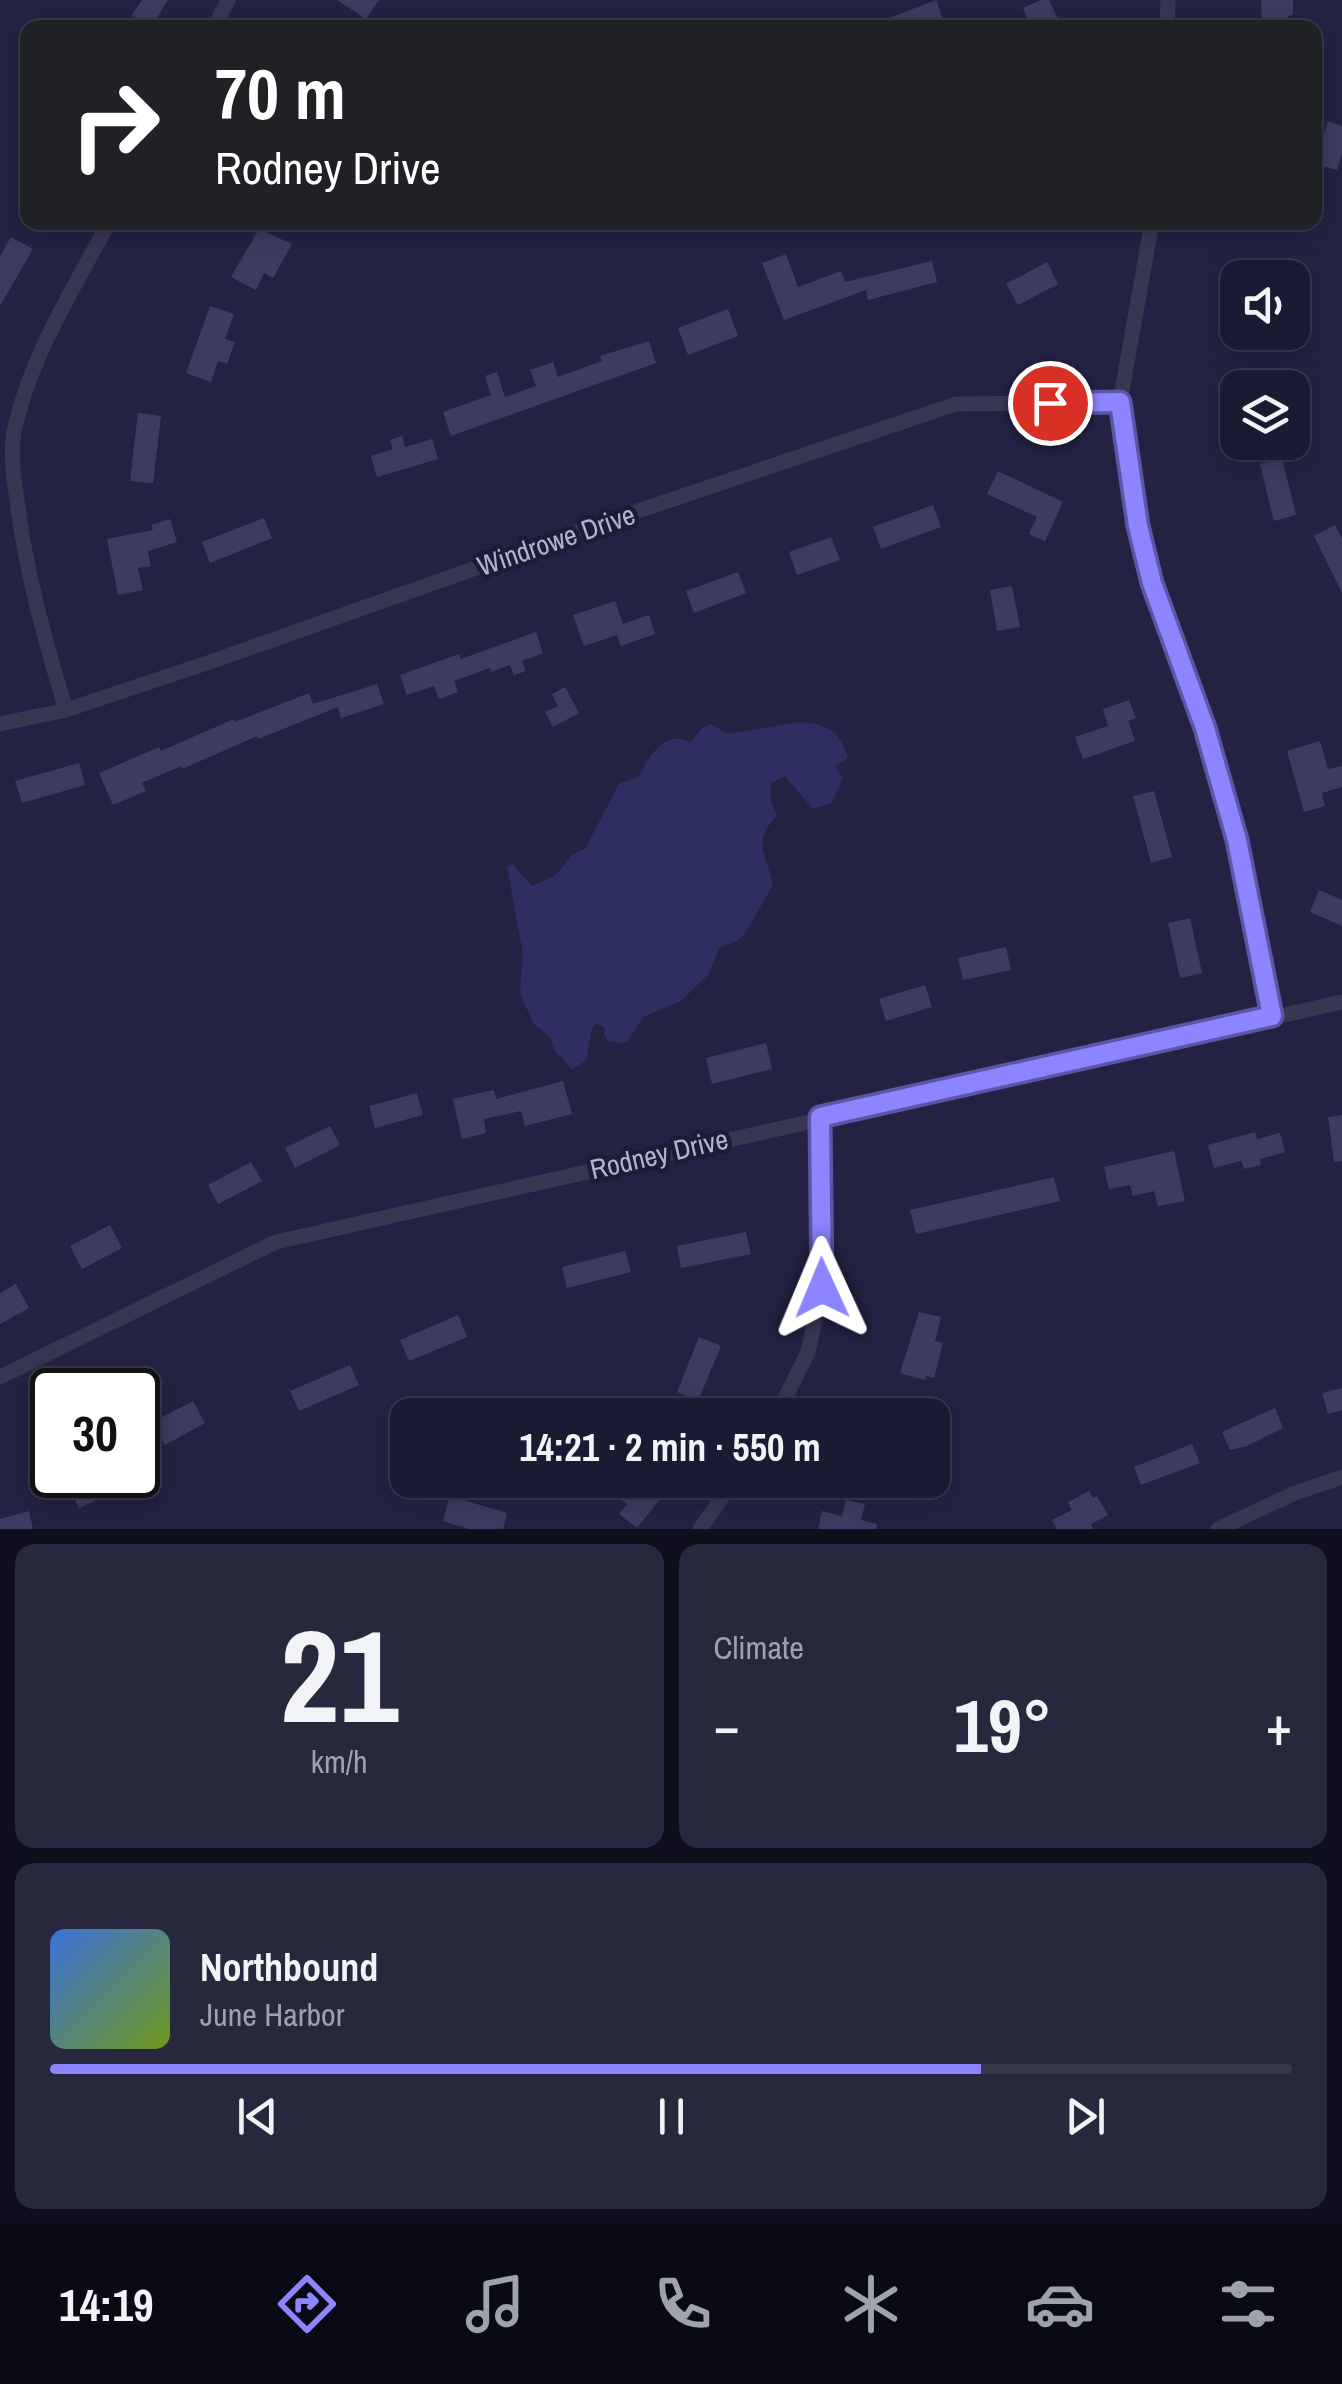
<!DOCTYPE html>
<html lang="en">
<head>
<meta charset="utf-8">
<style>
	body { margin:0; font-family:"Archivo Narrow",sans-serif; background:#27273e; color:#f1f3f6; height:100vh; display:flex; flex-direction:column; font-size:38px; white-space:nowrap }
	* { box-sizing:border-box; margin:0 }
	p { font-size:32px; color:#9fa1ac }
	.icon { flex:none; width:55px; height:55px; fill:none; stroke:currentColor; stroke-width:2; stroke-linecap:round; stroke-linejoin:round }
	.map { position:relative; height:1529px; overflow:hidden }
	.panel { display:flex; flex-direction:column; gap:15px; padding:15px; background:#0e0e1c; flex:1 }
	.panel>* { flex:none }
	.hud { position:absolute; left:20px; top:20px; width:1302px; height:210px; border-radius:20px; box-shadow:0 5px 25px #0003,0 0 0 2px #38384d; background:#202124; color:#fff; overflow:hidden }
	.buttons { position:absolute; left:1220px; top:260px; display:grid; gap:20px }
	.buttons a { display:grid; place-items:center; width:90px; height:90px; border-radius:20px; background:#1a1a32; box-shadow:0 5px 25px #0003,0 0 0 2px #38384d; font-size:50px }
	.speed { position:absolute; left:30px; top:1368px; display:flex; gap:20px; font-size:50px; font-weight:700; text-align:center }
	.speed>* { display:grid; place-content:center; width:130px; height:130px; border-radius:50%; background:#1a1a32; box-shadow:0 5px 25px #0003,0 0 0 2px #38384d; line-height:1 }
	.speed .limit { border:5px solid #111; border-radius:15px; background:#fff; color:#111 }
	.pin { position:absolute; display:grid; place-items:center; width:85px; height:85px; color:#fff; margin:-42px; border:5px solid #fff; border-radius:50%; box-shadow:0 2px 10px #0007 }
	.me { position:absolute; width:110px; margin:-55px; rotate:359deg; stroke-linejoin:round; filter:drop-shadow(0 0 8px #0008) }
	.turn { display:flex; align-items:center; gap:35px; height:210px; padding:0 30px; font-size:45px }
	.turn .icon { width:130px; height:130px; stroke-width:2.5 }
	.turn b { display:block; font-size:70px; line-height:85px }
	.big { font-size:75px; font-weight:800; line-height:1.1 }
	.panel .widget { flex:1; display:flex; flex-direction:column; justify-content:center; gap:15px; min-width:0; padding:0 35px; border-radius:20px; background:#27273e }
	.panel .dial { align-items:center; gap:0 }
	.dial b { font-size:130px; line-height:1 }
	.song { display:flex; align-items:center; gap:30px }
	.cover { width:120px; height:120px; border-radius:15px; background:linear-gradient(135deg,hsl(220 70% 55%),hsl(80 70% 35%)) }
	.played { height:10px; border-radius:5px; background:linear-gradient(90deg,#8c85ff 75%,#38384d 75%) }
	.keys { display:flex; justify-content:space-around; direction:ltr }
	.heat { display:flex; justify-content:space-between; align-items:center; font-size:55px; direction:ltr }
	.panel .tiles { flex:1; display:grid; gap:15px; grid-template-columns:1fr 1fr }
	.widget:last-child { grid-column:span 2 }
	.trip { position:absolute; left:390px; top:1398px; width:560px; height:100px; border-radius:20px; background:#1a1a32; box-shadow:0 5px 25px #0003,0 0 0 2px #38384d; font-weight:800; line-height:100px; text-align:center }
	.tabs { display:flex; height:160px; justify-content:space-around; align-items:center; background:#0a0a14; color:#9fa1ac }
	.tabs .icon { width:70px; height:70px }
	.tabs .on { color:#8c85ff }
	.tabs b { font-size:45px; color:#f1f3f6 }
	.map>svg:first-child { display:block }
</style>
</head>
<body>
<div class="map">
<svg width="1342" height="1529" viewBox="0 0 1342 1529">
	<rect width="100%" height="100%" fill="#232242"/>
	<!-- water -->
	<path fill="#2f2e62" d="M802,722C829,725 840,731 848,758L835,767L843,778L831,803L813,809L785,776L771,783L770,800L777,816C750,843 767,854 773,885L745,933L739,940L719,948L709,974L681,1001L643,1017L626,1043L608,1041L604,1035L605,1028L596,1023L592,1027L586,1061L572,1069L554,1050L551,1038L534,1024L524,1003L520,992L523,954L507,867L512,864L532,886L556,875L573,854L585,849L619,784L640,776C648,756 667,728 690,743L702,728L711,724L728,734Z"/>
	<!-- building -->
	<g fill="#3d3c60">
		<path d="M142,0H168L151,27L132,15Z"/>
		<path d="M337,0H379L366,19Z"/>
		<path d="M936,0L944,22L929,28H864Z"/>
		<path d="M1041,0H1049L1062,28H1032L1023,8Z"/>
		<path d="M1261,0H1293V15L1288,16L1289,28H1262Z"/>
		<path d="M1328,121L1342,126V154L1337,170L1315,164Z"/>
		<path d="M259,229L292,244L273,278L264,273L256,290L231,277Z"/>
		<path d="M11,237L33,249L0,306V256Z"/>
		<path d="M786,254L798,287L841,271L845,282L932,261L937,282L868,300L866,290L784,320L762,263Z"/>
		<path d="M1047,262L1058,284L1018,305L1006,284Z"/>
		<path d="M210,306L234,314L225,339L235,342L227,364L218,361L211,382L186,373Z"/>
		<path d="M728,309L738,336L688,355L678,328Z"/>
		<path d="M649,341L656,363L451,436L443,412L491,395L485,376L497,372L505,397L536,386L530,370L553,362L558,377L602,361L600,356Z"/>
		<path d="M1258,368H1282L1283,388H1259Z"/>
		<path d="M138,413L161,416L153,483L130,481Z"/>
		<path d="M402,436L405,447L432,439L438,459L377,477L371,456L393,449L390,440Z"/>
		<path d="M1282,458L1296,515L1274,521L1260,464Z"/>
		<path d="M998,471L1063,502L1045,541L1029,534L1037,517L987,494Z"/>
		<path d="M933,505L941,527L881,549L873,527Z"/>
		<path d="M264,518L272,538L210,563L202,542Z"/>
		<path d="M170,519L177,542L148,551L151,566L138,568L143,590L118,595L107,539L153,530L151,525Z"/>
		<path d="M1335,525L1342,539V593L1314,536Z"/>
		<path d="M831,537L840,560L797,575L789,552Z"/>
		<path d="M738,572L746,593L694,613L686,591Z"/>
		<path d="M1012,586L1020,627L997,631L990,590Z"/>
		<path d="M615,601L623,624L649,615L655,634L621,646L617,635L584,646L573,615Z"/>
		<path d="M536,632L543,653L522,661L526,671L514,675L510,665L491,672L490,668L454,681L458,692L439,699L434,686L407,695L400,675L459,654L461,659Z"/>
		<path d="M377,684L384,704L341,718L338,707L258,739L257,736L182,769L181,766L142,783L146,791L113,805L99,773L159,747L161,751L234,719L235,722L309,693L313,704Z"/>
		<path d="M565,687L579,713L553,727L545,712L558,706L552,694Z"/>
		<path d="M1129,700L1136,718L1128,721L1135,741L1083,759L1075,737L1108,726L1103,709Z"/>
		<path d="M1320,741L1328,769L1342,766V787L1322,793L1325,806L1304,812L1287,751Z"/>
		<path d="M79,763L85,785L22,803L15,781Z"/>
		<path d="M1154,791L1172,857L1151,863L1133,796Z"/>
		<path d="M1319,890L1342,900V926L1310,912Z"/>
		<path d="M1190,918L1202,973L1180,978L1168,923Z"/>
		<path d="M1006,947L1011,970L963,980L958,958Z"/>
		<path d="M925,985L932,1007L886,1021L879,999Z"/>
		<path d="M766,1043L772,1069L712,1084L706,1058Z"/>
		<path d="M563,1081L572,1114L525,1126L521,1111L484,1119L486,1133L462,1139L453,1099L494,1090L496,1099Z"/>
		<path d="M417,1093L423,1115L375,1128L369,1106Z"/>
		<path d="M1342,1115V1161L1334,1162L1328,1117Z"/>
		<path d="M330,1126L340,1145L295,1168L285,1148Z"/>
		<path d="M1255,1132L1257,1139L1280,1133L1285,1152L1260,1159L1261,1165L1244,1169L1241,1161L1214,1168L1208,1145Z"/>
		<path d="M1174,1151L1185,1201L1158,1206L1154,1191L1133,1196L1130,1185L1109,1189L1104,1167Z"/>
		<path d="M251,1162L262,1181L218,1204L208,1185Z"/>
		<path d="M1054,1177L1060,1201L916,1234L910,1210Z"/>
		<path d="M110,1225L122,1248L82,1269L70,1246Z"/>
		<path d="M746,1232L751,1254L681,1268L677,1246Z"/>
		<path d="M625,1251L631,1272L567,1288L562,1267Z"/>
		<path d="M16,1284L29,1308L0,1324V1293Z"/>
		<path d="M919,1312L941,1317L935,1341L943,1343L934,1378L926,1376L925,1380L900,1373Z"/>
		<path d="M458,1315L467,1337L409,1361L400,1340Z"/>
		<path d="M699,1337L721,1346L698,1401L677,1392Z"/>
		<path d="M350,1365L359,1385L299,1411L290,1391Z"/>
		<path d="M1342,1388V1410L1328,1414L1322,1393Z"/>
		<path d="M193,1401L205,1423L165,1445L153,1422Z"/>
		<path d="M1275,1408L1283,1428L1247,1446L1230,1450L1222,1432Z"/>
		<path d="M1192,1444L1200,1463L1141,1485L1134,1467Z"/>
		<path d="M64,1475H131L102,1488L106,1496L79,1508Z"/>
		<path d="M635,1480H649L665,1493L637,1528L619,1514L627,1504L620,1499Z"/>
		<path d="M1089,1491L1093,1498L1097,1496L1108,1515L1091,1524L1093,1529H1057L1052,1520L1072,1510L1068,1502Z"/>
		<path d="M450,1496L507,1513L503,1529H468L443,1521Z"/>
		<path d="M846,1500L865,1504L861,1520L877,1524L876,1529H818L822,1511L842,1516Z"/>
		<path d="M29,1511L33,1529H0V1519Z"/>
	</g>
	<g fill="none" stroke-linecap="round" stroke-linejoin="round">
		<!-- minor -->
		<g stroke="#383751" stroke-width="15">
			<path d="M214,28L228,0"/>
			<path d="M1167,28L1168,0"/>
			<path d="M1152,222L1120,402L1138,526L1152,583L1205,728L1237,840L1271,1016"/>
			<path d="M66,710C45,641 26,572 17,501C14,478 10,454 14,432C30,356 73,290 109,222"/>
			<path d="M0,724L66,710L213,661L623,516L956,404L1120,402"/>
			<path d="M0,1377L276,1242L1342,1002"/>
			<path d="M777,1415L808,1352L822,1288L821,1117"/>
			<path d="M700,1529L734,1480"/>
			<path d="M1218,1529L1295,1493L1342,1477"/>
		</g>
	</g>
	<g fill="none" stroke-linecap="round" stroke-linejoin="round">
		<defs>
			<path id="route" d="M822,1288L820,1117L1272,1016L1237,840L1205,728L1152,583L1138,526L1120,402L1050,403"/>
		</defs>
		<!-- route casing -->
		<use href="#route" stroke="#5b56a6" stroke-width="25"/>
		<!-- route -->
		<use href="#route" stroke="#8c85ff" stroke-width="18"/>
	</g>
	<g text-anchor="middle" stroke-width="9" stroke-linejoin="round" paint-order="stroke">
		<!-- street labels -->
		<g font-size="28" fill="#b5b3cc" stroke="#1c1c36">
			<text transform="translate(556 540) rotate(-19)" y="10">Windrowe Drive</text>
			<text transform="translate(659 1154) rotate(-13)" y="10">Rodney Drive</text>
		</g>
	</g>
</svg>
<div class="buttons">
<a><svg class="icon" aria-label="sound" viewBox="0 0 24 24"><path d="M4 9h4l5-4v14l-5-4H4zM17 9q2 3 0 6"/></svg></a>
<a><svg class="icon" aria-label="layers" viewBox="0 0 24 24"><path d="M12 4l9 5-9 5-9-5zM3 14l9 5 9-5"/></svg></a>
</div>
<div class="speed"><div class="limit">30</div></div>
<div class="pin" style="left:1050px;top:403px;background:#d93025"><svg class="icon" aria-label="arrive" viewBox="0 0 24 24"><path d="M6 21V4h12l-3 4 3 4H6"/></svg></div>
<svg class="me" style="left:822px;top:1288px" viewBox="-20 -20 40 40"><path d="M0-17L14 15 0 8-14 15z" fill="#8c85ff" stroke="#fff" stroke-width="4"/></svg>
<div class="trip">14:21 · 2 min · 550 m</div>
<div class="hud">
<div class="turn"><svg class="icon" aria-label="right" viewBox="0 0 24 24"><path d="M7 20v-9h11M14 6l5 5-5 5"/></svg><div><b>70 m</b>Rodney Drive</div></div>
</div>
</div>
<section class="panel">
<div class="tiles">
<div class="widget dial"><b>21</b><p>km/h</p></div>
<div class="widget"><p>Climate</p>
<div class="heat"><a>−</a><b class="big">19°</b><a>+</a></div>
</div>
<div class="widget">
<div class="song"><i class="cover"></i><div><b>Northbound</b><p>June Harbor</p></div></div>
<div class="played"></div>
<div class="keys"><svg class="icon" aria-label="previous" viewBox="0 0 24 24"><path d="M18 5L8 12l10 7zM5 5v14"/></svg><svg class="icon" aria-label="pause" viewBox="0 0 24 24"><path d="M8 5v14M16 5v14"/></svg><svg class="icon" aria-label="next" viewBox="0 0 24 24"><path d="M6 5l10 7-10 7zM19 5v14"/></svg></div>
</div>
</div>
</section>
<nav class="tabs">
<b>14:19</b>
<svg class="icon on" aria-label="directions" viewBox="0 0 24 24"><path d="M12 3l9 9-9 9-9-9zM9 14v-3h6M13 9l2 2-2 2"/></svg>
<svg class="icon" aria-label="music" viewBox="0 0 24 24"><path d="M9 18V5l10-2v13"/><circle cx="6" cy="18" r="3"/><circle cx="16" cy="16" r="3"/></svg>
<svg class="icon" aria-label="phone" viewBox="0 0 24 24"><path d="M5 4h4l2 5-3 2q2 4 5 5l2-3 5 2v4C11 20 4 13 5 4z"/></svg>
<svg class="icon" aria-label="climate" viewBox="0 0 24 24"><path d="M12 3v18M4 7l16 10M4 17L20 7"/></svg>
<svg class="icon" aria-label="car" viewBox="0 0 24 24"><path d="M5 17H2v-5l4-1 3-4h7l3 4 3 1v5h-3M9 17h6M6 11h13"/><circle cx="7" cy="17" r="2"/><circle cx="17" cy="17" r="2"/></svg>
<svg class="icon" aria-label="filters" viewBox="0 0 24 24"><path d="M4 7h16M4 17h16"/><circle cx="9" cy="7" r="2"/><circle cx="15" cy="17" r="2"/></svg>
</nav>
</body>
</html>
